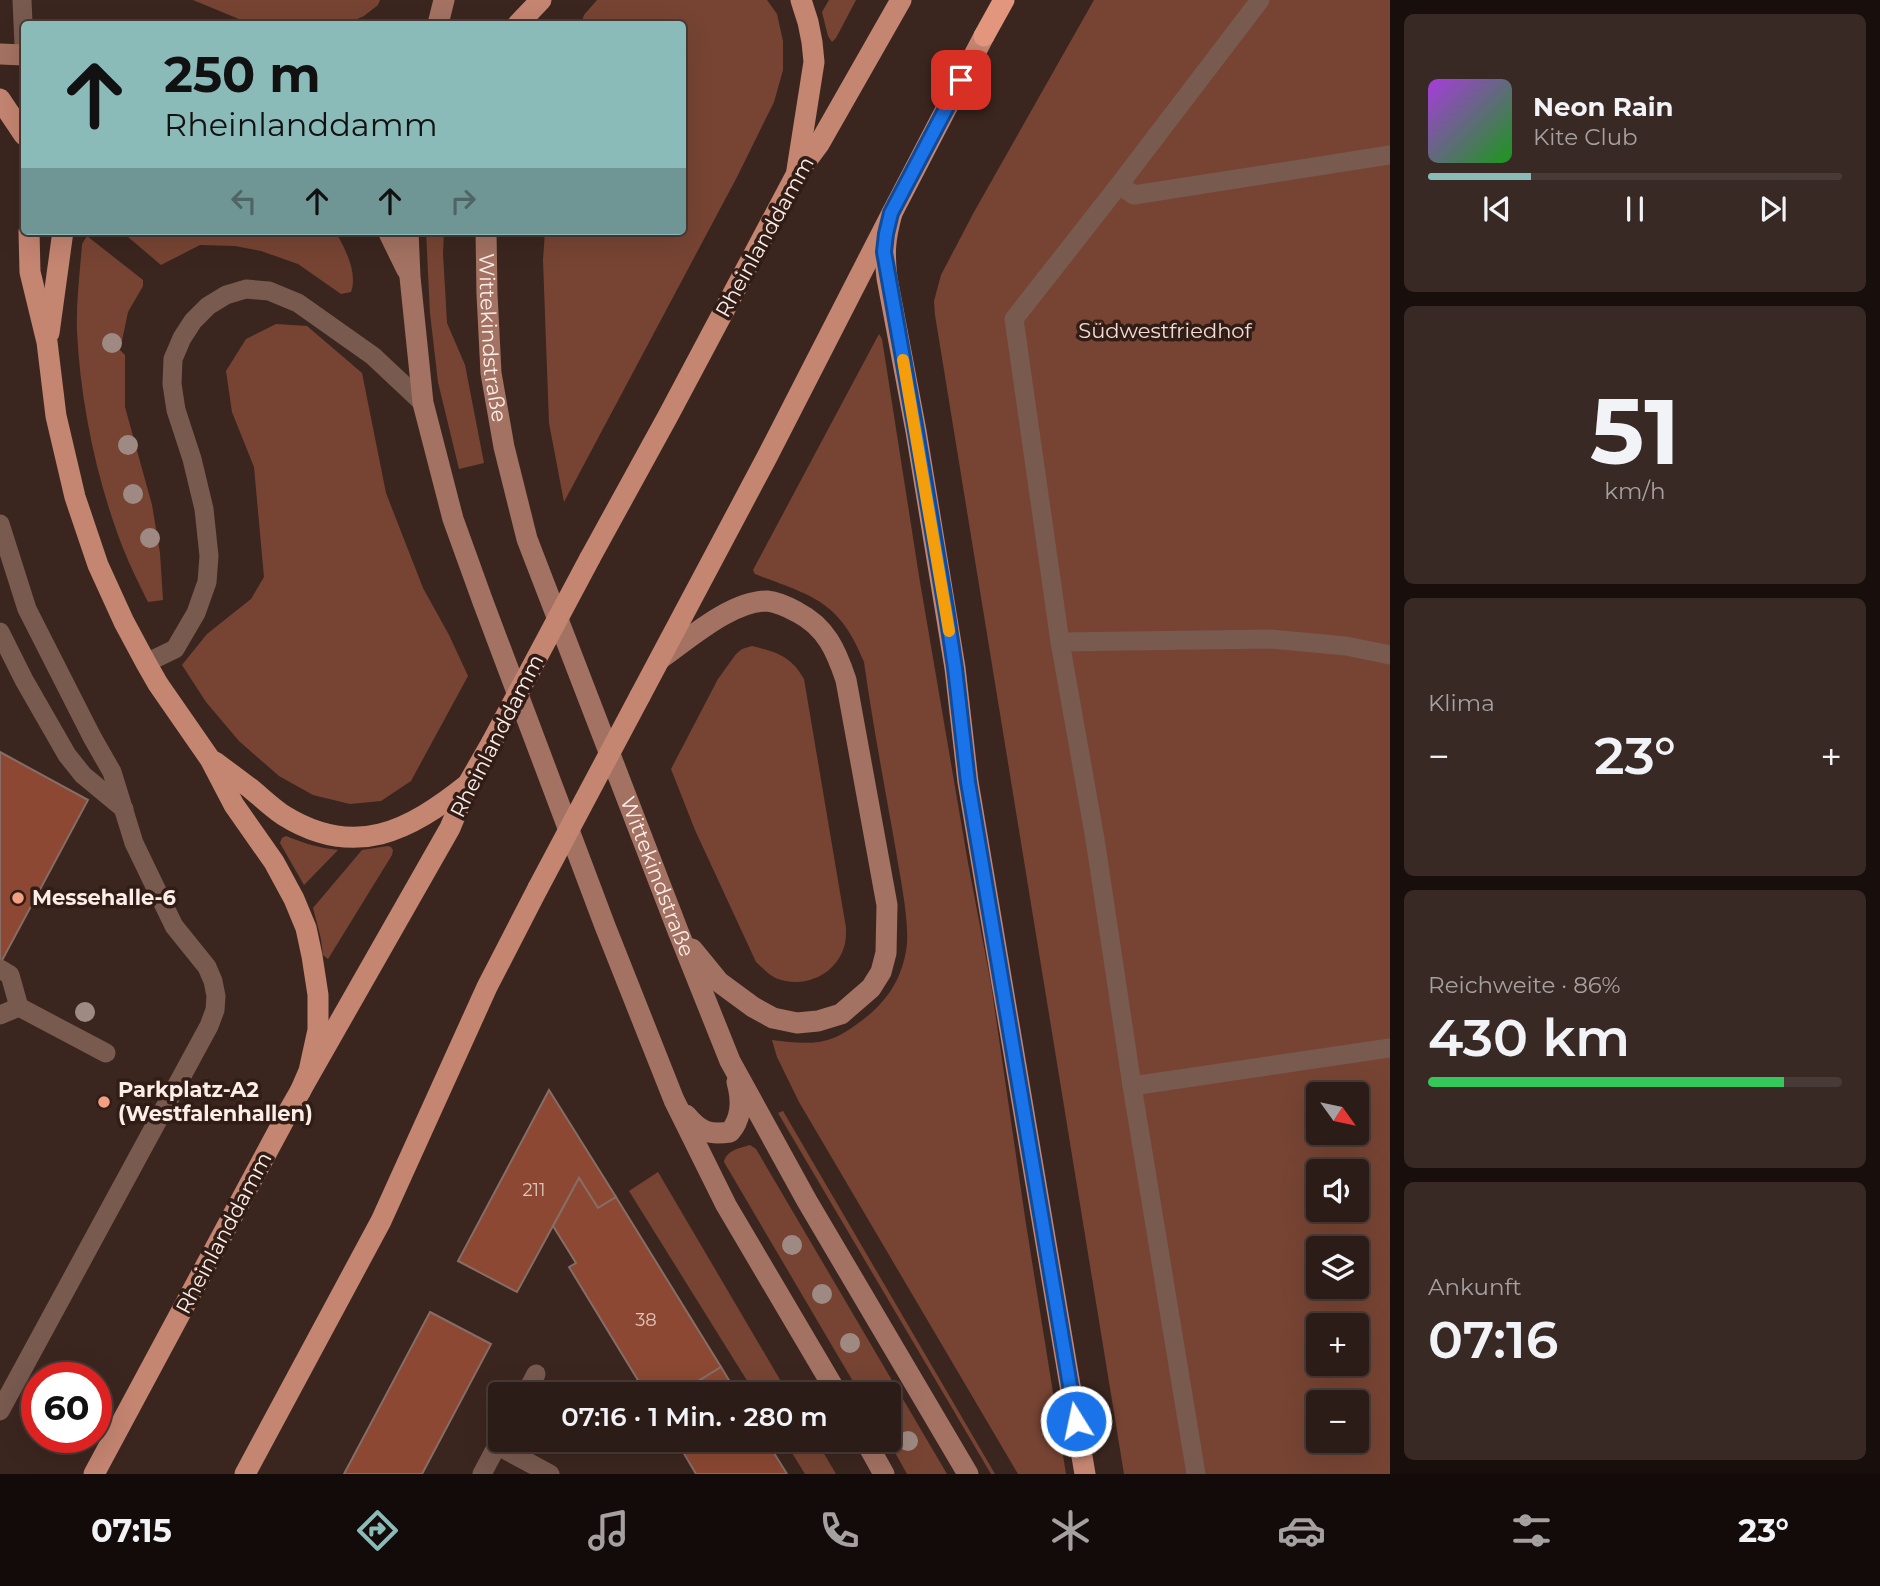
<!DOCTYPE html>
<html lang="de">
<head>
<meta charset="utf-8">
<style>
	body { margin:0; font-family:Montserrat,sans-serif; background:#382924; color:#f1f3f6; height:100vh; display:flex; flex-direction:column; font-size:26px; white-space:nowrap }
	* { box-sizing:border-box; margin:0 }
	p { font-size:23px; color:#a6a1a1 }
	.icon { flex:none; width:38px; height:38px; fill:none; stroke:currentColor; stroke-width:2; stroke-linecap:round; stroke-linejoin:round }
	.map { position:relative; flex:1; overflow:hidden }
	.panel { display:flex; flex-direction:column; gap:14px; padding:14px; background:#180f0d; width:490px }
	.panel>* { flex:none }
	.top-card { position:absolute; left:21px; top:21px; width:665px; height:214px; border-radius:7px; box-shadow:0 7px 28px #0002,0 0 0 2px #483a36; background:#8bbbb9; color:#111; overflow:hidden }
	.needle { width:46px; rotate:123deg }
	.controls { position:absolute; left:1306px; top:1082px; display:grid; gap:14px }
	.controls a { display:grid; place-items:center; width:63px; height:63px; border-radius:7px; background:#2c1c17; box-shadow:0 7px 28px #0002,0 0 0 2px #483a36; font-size:35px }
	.speed { position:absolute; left:21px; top:1362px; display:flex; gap:14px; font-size:35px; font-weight:700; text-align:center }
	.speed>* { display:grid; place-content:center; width:91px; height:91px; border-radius:50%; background:#2c1c17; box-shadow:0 7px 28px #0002,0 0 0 2px #483a36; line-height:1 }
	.speed .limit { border:10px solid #d22; background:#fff; color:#111 }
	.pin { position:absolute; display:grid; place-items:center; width:60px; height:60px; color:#fff; margin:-30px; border-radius:14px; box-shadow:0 4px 10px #0006 }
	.me { position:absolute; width:77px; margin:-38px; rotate:350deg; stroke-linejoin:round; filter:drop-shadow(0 0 5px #0008) }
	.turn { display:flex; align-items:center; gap:24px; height:147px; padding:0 28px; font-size:32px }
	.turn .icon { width:91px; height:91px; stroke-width:2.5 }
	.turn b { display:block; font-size:49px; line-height:60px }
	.lanes { display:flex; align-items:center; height:66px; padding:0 28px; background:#0003; justify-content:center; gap:35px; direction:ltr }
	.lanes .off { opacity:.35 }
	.big { font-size:52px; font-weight:600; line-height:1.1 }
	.panel .card { flex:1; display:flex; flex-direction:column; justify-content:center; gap:10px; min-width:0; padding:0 24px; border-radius:10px; background:#382924 }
	.panel .dial { align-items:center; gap:0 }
	.dial b { font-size:91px; line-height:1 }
	.song { display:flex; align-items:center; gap:21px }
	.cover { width:84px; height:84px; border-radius:10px; background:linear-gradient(135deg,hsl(280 70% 55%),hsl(120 70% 35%)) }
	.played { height:7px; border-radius:4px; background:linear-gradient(90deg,#8bbbb9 25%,#483a36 25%) }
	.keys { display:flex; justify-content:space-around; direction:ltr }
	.heat { display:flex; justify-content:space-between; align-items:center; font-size:38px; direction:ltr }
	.charge { height:10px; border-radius:5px; background:linear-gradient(90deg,#34c759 86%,#483a36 0) }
	.trip { position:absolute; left:488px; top:1382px; width:413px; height:70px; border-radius:7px; background:#2c1c17; box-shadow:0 7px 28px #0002,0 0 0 2px #483a36; font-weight:600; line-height:70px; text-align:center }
	.tab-bar { display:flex; height:112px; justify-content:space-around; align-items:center; background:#120b09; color:#a6a1a1 }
	.tab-bar .icon { width:49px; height:49px }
	.tab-bar .current { color:#8bbbb9 }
	.tab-bar b { font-size:32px; color:#f1f3f6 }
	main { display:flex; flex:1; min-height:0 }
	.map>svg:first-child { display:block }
</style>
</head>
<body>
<main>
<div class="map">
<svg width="1390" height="1474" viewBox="0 0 1390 1474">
	<rect width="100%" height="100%" fill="#3b261f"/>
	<!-- green -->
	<g fill="#743" fill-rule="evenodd">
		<path d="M193,0H380L378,5L364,16L346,24H251Z"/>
		<path d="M597,0H767L777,14L783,41V70L774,102L737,177L564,502L549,423L543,260L545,231H682V24H581L584,15Z"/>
		<path d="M829,0H856L836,38L832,42L828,36L822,12Z"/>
		<path d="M1094,0H1390V1474H1124L935,315L934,301L941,275L974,212ZM1318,1094H1356V1132H1318ZM1318,1171H1356V1209H1318ZM1318,1248H1356V1286H1318ZM1318,1325H1356V1363H1318ZM1318,1402H1356V1440H1318Z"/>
		<path d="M121,231H335C345,248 358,273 351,292L341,294L298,264L261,251L235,246L200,245L161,265Z"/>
		<path d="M426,231H444L443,254L447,323L465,365L484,463L459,469L438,382L430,313Z"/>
		<path d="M87,236L143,280V286L128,312L120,350L125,355V407L152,505L160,553L163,600L148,602C139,584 130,566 123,548C97,482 80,401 77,330C76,302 80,272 82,244Z"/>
		<path d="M276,324L307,326L362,373L386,493L423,588L449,635L468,676L411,781L381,801L350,804L313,795L279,776L239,741L206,702L182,665L207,634L251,599L264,577L254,467L232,412L226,371L246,339Z"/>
		<path d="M879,334L882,339L919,576L968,863L991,984L1026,1224L1066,1474H1018L799,1102L777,1057L772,1040C788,1042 803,1044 819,1042C832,1040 843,1034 853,1027C881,1008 900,986 906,951C911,927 900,877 896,851C885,788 873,726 864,662C840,601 813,596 755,574L753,570Z"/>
		<path d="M752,646C776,652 791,656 804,679L846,928C846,936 846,943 843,950C833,976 804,988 778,979C769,976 763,968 756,962L695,830L671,769L718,679L736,654L742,649Z"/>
		<path d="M286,836C303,843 319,848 338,850L304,885L280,843L282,838Z"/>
		<path d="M388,846L391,847L393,850L392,855L328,959L323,955L321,939L313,908L362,850Z"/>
		<path d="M783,1111L995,1474H991L778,1113Z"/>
		<path d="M750,1145L756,1149L947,1474H907L888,1440H889V1395H861L724,1162C726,1151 739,1148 750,1145Z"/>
		<path d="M658,1172L789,1395H756L629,1191Z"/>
		<path d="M784,1440H816L836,1474H805Z"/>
	</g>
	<!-- building -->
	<g fill="#8c4832" stroke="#866d65" stroke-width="2">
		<path d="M0,752L88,800L0,964Z"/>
		<path d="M549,1090L616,1197L598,1208L579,1178L517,1292L458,1261Z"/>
		<path d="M579,1178L598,1208L616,1197L721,1367L676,1395H647L569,1267L576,1263L553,1226Z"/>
		<path d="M430,1312L491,1344L422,1474H344Z"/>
		<path d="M721,1367L738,1395H676Z"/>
		<path d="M676,1440H766L787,1474H696Z"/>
	</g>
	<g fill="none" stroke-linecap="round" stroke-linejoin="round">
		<!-- lane -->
		<g stroke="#785a4f" stroke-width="19">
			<path d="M22,0L24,45"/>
			<path d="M1119,185L1134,195L1390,155"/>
			<path d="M0,524L27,609L92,737L112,772L134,843L174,926L207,967L213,981L216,996L215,1010L209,1026L0,1411"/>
			<path d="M0,632L24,680L67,755L83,775L124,809"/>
			<path d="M1060,642L1270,639L1346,646L1390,655"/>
			<path d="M146,663L175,649L196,613L207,582L209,556L204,509L192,459L176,410L172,384L173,359L182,338L193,321L208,306L226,295L246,289L269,291L298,303L373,356L423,403"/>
			<path d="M0,969L10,975L19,1007L106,1053"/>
			<path d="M0,1015L19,1007"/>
			<path d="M1132,1086L1390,1048"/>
			<path d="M525,1395L536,1374"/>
			<path d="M498,1446L550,1474"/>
			<path d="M482,1474L500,1440"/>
			<path d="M1196,1474L1132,1086L1095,839L1060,642L1014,319L1119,185L1260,0"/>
		</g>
		<!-- secondary -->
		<g stroke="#a37262" stroke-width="21">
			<path d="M438,24L444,0"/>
			<path d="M0,54L24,55"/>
			<path d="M388,231L407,270"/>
			<path d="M408,231L410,277L423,403L453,519L483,602L605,926L674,1100L726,1205L838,1395"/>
			<path id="s1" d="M486,231L487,294L491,373L504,447L527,539L678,931L730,1061L807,1201L968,1474"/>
			<path d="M660,659C689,639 731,601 767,601C778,602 788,607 797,612C826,627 836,650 846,680L887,905L886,953L881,972L871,988L841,1014L818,1021L797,1023L773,1018L753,1007L719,982L692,949"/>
			<path d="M686,1115C700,1132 709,1135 730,1132C742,1118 742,1100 737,1082"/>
			<path d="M865,1440L884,1474"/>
		</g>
		<!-- primary -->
		<g stroke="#c48571" stroke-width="21">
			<path d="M518,24L541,0"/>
			<path d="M0,99L24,135"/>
			<path d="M797,170L814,62L812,42L808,22L801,0"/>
			<path d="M892,213C885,239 884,251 887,278L916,431L955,668L968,782L1085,1474"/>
			<path d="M29,231L30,272L47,342L56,416L75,497L98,565L124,622L146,663L158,684L210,759L234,805L274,862L294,899L306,928L312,956L318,995V1030L309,1071L300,1092"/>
			<path d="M49,333L63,231"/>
			<path d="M590,558L668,416L796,175L819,144L901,0"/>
			<path d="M640,696L767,457L892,213L984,36"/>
			<path d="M215,762C227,771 238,779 250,788C261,797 271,807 283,815C355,860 409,831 468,784"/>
			<path d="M94,1474L290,1109L450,828L469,782L492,742"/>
			<path d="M245,1474L381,1221L487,987L538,888"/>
		</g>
		<!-- highway -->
		<path stroke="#e1967d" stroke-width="21" d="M984,36L1004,0"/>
		<!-- primary-bridge -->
		<g stroke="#c48571" stroke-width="21">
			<path d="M492,742L590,558"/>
			<path d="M538,888L640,696"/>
		</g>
	</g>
	<!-- trees -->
	<g fill="#9f8a83">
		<circle cx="112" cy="343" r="10"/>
		<circle cx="128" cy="445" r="10"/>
		<circle cx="133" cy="494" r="10"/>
		<circle cx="150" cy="538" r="10"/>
		<circle cx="85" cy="1012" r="10"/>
		<circle cx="792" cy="1245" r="10"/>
		<circle cx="822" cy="1294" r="10"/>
		<circle cx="850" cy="1343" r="10"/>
		<circle cx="908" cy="1441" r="10"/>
	</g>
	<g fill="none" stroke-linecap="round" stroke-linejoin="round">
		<defs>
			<path id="route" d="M961,80L891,213L886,234L884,252L916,431L947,615L955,668L968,782L1076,1421"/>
		</defs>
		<!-- route casing -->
		<use href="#route" stroke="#114b97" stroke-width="18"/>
		<!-- route -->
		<use href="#route" stroke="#1a73e8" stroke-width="12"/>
		<!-- slow -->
		<path stroke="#f59e0b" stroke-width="12" d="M903,360L949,631"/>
	</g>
	<!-- markers -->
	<g fill="#f39f83" stroke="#311d16" stroke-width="2.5">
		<circle cx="18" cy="898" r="7"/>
		<circle cx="104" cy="1102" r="7"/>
	</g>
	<g text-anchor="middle" stroke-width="7" stroke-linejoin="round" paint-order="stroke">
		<!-- number labels -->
		<g font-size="18" fill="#dfc4ba">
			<text x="534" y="1196">211</text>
			<text x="646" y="1326">38</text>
		</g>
		<!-- street labels -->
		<g font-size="21" fill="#fbede8" stroke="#311d16">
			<text transform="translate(765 237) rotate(-61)" y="7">Rheinlanddamm</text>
			<text dy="7" stroke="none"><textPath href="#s1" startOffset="107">Wittekindstraße</textPath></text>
			<text transform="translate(497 736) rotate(-63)" y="7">Rheinlanddamm</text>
			<text dy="7" stroke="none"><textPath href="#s1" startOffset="674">Wittekindstraße</textPath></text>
			<text transform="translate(224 1233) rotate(-62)" y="7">Rheinlanddamm</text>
		</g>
		<!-- park labels -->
		<g font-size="21" fill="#f1dcd5" stroke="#311d16">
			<text x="1165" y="338">Südwestfriedhof</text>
		</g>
		<!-- poi labels -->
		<g font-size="21" font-weight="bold" fill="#fbede8" stroke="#311d16" text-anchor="start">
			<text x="32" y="905">Messehalle-6</text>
			<text x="118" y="1097">Parkplatz-A2<tspan x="118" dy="24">(Westfalenhallen)</tspan></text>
		</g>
	</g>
</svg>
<div class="controls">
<a><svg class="needle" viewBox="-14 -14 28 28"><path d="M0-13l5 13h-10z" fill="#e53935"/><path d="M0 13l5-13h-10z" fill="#a6a1a1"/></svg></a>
<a><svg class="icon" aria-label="sound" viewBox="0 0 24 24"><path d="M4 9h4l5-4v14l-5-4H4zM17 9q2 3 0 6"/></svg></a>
<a><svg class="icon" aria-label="layers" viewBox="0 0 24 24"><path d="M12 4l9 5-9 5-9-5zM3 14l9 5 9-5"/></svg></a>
<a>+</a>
<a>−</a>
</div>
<div class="speed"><div class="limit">60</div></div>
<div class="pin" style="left:961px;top:80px;background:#d93025"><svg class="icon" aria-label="arrive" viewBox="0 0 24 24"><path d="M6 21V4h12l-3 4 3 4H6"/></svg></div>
<svg class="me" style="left:1076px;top:1421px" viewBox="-20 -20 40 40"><circle r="17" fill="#1a73e8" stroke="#fff" stroke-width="3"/><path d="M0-11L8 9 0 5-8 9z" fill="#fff"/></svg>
<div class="trip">07:16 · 1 Min. · 280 m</div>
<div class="top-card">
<div class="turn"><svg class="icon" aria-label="ahead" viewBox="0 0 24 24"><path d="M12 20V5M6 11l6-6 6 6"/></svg><div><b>250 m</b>Rheinlanddamm</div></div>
<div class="lanes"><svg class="icon off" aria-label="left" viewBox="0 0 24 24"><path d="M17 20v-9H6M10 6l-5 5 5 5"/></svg><svg class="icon" aria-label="ahead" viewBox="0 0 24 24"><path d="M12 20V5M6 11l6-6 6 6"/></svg><svg class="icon" aria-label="ahead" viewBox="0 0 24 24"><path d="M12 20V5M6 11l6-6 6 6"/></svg><svg class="icon off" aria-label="right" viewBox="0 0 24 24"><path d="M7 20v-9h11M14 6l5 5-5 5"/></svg></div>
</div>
</div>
<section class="panel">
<div class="card">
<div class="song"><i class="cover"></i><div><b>Neon Rain</b><p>Kite Club</p></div></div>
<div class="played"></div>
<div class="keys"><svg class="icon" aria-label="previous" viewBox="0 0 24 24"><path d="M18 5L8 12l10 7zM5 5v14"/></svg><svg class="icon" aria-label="pause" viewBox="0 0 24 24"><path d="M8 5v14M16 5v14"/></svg><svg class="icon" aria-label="next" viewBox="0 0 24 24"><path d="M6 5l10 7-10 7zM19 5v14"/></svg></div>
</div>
<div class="card dial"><b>51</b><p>km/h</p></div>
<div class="card"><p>Klima</p>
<div class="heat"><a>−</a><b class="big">23°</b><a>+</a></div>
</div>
<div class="card"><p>Reichweite · 86%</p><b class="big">430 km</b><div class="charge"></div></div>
<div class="card"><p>Ankunft</p><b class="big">07:16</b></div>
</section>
</main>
<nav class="tab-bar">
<b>07:15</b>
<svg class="icon current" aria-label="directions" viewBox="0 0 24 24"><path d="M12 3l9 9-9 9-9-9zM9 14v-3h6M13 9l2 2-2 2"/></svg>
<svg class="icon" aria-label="music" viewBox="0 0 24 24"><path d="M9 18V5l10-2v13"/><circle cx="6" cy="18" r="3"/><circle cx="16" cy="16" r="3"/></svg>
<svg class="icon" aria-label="phone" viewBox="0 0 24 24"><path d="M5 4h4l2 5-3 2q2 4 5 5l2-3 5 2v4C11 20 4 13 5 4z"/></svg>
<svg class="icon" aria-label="climate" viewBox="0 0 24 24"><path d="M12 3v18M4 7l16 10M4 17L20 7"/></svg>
<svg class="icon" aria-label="car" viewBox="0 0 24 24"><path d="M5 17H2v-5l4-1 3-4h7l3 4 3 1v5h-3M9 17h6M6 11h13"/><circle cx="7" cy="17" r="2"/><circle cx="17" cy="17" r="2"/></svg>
<svg class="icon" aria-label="filters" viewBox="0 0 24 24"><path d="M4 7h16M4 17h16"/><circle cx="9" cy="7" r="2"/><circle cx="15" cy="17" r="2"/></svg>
<b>23°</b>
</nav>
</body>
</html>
